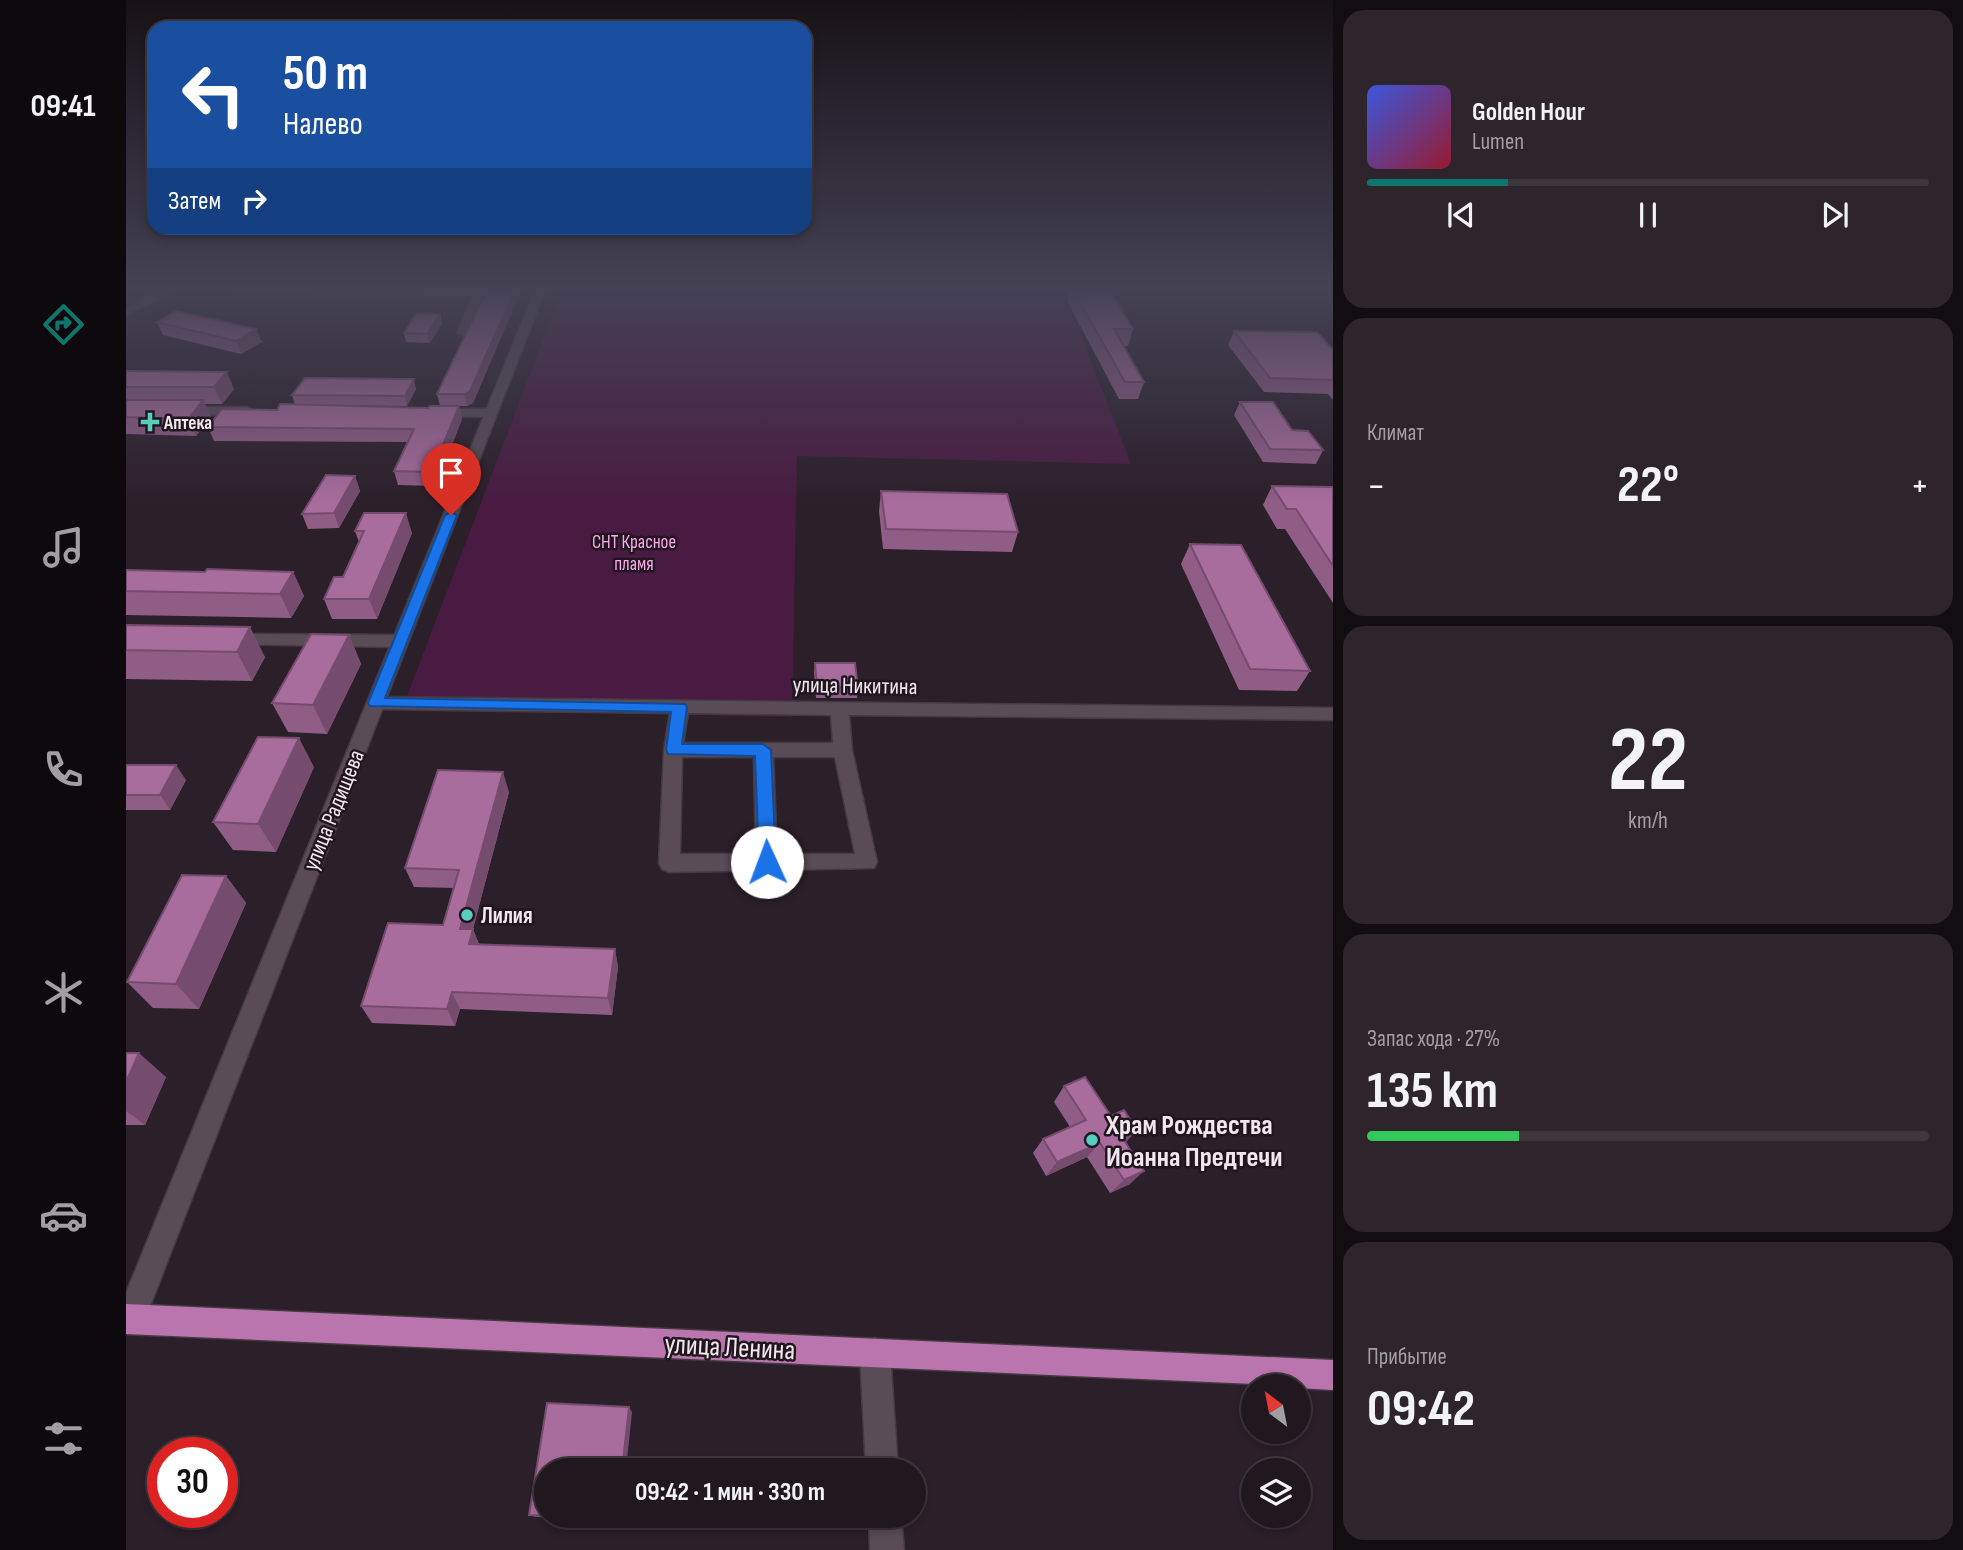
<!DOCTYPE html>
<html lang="ru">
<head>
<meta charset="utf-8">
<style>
	body { margin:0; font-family:"Sofia Sans Condensed",sans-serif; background:#2d242c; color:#f1f3f6; height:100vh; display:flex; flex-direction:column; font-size:26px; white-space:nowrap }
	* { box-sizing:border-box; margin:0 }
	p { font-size:23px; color:#a29fa4 }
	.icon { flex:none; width:38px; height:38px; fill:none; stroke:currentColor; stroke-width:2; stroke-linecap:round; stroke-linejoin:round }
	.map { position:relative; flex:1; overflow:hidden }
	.details { display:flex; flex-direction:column; gap:10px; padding:10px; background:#120d11; width:630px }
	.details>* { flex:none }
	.top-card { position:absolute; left:21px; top:21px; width:665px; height:214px; border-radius:21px; box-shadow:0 4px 10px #0003,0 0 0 2px #3d363d; background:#1a4fa0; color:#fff; overflow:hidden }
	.needle { width:46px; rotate:328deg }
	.tools { position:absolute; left:1115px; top:1374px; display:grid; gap:14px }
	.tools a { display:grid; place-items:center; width:70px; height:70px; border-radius:50%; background:#20171f; box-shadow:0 4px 10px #0003,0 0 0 2px #3d363d; font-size:35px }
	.speed { position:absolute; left:21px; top:1437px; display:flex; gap:14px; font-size:35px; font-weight:700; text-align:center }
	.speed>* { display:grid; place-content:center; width:91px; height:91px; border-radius:50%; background:#20171f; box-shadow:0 4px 10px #0003,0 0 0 2px #3d363d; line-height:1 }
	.speed .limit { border:10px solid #d22; background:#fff; color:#111 }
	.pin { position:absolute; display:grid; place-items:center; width:60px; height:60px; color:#fff; margin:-72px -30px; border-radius:50% 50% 50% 0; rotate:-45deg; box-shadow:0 0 7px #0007 }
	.pin .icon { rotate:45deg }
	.me { position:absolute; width:77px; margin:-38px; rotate:358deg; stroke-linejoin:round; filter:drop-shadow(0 0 5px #0008) }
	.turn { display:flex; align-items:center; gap:24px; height:147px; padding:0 21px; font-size:32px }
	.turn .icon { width:91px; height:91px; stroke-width:2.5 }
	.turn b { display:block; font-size:49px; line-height:60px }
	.then { display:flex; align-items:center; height:66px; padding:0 21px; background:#0003; gap:14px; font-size:26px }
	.big { font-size:52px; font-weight:700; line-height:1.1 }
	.details .widget { flex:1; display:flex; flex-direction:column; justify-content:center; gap:10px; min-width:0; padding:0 24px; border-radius:21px; background:#2d242c }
	.details .dial { align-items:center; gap:0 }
	.dial b { font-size:91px; line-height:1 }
	.song { display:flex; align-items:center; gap:21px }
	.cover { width:84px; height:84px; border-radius:10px; background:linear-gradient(135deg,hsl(230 70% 55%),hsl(350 70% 35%)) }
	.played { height:7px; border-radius:4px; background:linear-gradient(90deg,#0f766e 25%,#3d363d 25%) }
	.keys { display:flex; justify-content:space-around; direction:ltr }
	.heat { display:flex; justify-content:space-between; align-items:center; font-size:38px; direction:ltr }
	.charge { height:10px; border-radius:5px; background:linear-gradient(90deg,#34c759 27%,#3d363d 0) }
	.trip { position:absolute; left:408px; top:1458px; width:392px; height:70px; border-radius:35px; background:#20171f; box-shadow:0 4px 10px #0003,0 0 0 2px #3d363d; font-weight:700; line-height:70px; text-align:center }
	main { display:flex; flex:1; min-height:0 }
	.menu { display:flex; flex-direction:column; width:126px; justify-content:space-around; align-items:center; background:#0d090c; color:#a29fa4 }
	.menu .icon { width:49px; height:49px }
	.menu .on { color:#0f766e }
	.menu b { font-size:32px; color:#f1f3f6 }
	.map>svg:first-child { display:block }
</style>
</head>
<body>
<main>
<nav class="menu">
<b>09:41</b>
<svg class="icon on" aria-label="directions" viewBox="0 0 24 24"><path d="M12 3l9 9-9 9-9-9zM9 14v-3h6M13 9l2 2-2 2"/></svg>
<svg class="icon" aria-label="music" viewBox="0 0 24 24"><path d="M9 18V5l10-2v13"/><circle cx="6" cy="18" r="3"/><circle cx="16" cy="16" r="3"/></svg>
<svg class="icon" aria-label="phone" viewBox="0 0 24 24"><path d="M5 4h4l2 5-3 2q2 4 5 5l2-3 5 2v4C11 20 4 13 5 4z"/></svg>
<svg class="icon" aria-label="climate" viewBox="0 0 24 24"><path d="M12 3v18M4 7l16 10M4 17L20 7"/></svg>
<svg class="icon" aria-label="car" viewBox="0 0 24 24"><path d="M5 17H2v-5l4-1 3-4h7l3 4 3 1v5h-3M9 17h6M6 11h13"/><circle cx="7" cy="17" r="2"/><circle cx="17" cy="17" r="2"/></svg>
<svg class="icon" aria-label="filters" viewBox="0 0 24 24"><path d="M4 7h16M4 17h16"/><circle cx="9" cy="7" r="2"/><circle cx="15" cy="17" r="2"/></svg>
</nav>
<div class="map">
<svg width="1207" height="1550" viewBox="0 0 1207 1550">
	<rect width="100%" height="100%" fill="#2b1f29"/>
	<!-- green -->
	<path fill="#491b42" d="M437,288H936L1005,464L671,456L666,717L276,709Z"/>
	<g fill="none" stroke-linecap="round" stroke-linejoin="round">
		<defs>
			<g id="minor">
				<path d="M40,288H54L0,315V308Z"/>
				<path d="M102,288L354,290L359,293L343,333L337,336L331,333L347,296L107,291Z"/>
				<path d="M53,407H121L127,411L121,415L57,414L53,413Z"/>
				<path d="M309,409H365L371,413L365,417L305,416V410Z"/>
				<path d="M108,634L275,635L283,641L275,647L102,644L100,640Z"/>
				<path d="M250,697L1207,708V720L723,715L726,750L751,862L748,868L543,872L536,869L533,863L538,750L544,713L250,709L241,703ZM562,713L705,715L707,743H557ZM556,757H628L630,854H554ZM647,757H709L729,854H651Z"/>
				<path d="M749,1338L760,1342L764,1353L772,1470H740L734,1353L738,1342Z"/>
				<path d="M743,1516H775L778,1550H744Z"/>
			</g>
			<path id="tertiary" d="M410,288H420L19,1319L14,1329L4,1334L0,1332V1293Z"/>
			<path id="primary" d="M0,1304L1207,1360V1390L1172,1388V1386L0,1334Z"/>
		</defs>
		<!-- minor casing -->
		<use href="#minor" stroke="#443a42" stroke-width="3"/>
		<!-- tertiary casing -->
		<use href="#tertiary" stroke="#443a42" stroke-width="3"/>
		<!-- primary casing -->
		<use href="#primary" stroke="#443a42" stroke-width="3"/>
		<!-- minor -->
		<use href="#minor" fill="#5a4c57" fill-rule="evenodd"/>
		<!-- tertiary -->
		<use href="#tertiary" fill="#5a4c57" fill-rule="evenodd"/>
		<!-- primary -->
		<use href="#primary" fill="#bb75ae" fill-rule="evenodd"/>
	</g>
	<!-- wall -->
	<g fill="#905d87">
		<path d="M286,288H396L347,403L341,406H333L336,419L310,486L272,485L268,471L281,442L88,441L82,427L151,410L302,408L314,406L311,394L362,290Z"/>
		<path d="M944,288H983L1007,329L1002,346H998L1018,382L1012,399H993L941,301Z"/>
		<path d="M314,314L316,323L304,343L280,342L278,333Z"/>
		<path d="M31,322L136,342L115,354L37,335Z"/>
		<path d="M1108,331L1207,350V400L1202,394L1138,392L1102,345Z"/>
		<path d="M0,371L108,389L96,404H79L85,417L70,436L0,434Z"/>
		<path d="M290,389L281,406L169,405L166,395Z"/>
		<path d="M1114,402L1166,430L1197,450L1190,464L1137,462L1108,415Z"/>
		<path d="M229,476L234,491L213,528L182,529L176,514Z"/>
		<path d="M1146,486L1207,487V603L1159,529H1151L1137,505Z"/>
		<path d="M755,491L892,532L886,552L757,549L753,511Z"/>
		<path d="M229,531L286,533L251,619H206L198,599L217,577L233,542Z"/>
		<path d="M1064,544L1184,671L1171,691L1113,690L1055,564Z"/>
		<path d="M0,570L79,572H167L178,596L165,618L0,615Z"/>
		<path d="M0,625L139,657L126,681L0,679Z"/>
		<path d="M223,635L235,664L201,734L162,732L146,703Z"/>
		<path d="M689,663L732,688L731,698H690L688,673Z"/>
		<path d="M0,765L60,780L44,810H0Z"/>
		<path d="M188,767L150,852L107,850L87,822Z"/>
		<path d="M383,792L347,929L353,944L489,949L492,967L486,1015L334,1009L329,1026L246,1023L235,1006L317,925L327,888L288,887L279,868Z"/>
		<path d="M100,876L120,903L73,1009L27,1008L1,982Z"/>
		<path d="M0,1053L40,1077L19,1125H0Z"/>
		<path d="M938,1086L985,1116L1011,1130L999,1143L1004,1184L984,1193L961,1157L920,1176L907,1153L917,1139L944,1127L928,1102Z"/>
		<path d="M506,1412L420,1516H495L494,1522L410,1517L403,1515Z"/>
	</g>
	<!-- shaded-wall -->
	<g fill="#764c6e">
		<path d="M390,288H396L347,403L341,406L339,394Z"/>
		<path d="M314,314L316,323L304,343L301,334Z"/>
		<path d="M130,329L136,342L115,354L110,341Z"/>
		<path d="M101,372L108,389L96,404L88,387Z"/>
		<path d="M288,379L290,389L281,406L279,396Z"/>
		<path d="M77,400L85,417L70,436L62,419Z"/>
		<path d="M333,406L336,419L310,486L306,472Z"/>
		<path d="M229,476L234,491L213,528L208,513Z"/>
		<path d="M280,513L286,533L251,619L243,599Z"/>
		<path d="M167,572L178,596L165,618L154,594Z"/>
		<path d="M124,627L139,657L126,681L111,652Z"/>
		<path d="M223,635L235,664L201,734L187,705Z"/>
		<path d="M173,738L188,767L150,852L132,824Z"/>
		<path d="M50,765L60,780L44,810L34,795Z"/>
		<path d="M377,772L383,792L342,947L334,929Z"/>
		<path d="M100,876L120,903L73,1009L50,984Z"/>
		<path d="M347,929L354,948L343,944Z"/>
		<path d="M489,949L492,967L486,1015L482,998Z"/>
		<path d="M326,992L334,1009L329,1026L321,1009Z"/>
		<path d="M13,1053L40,1077L19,1125L0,1111V1082Z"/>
		<path d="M1011,1130L998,1144L996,1137Z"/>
		<path d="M974,1143L961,1157L920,1176L931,1162Z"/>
		<path d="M1018,1171L1004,1184L984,1193L998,1180Z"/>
		<path d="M503,1407L506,1412L500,1470H496Z"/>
		<path d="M491,1516H495L494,1522L491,1520Z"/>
	</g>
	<!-- building -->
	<g fill="#a86c9d" stroke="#764c6e" stroke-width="2">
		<path d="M362,288H390L344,391L339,394H311Z"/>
		<path d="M946,288H983L1007,329H988L1018,382H999Z"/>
		<path d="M50,311L130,329L110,341L31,322Z"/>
		<path d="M291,313L314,314L301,334L278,333Z"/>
		<path d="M1108,331L1191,332L1207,350V380L1144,378Z"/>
		<path d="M0,371L101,372L88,387H0Z"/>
		<path d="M179,378L288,379L279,396L166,395Z"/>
		<path d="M0,400H77L62,419L0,417Z"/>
		<path d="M1114,402H1147L1166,430L1182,431L1197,450L1144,449Z"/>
		<path d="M154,404L302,408L304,406H333L306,472L268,471L288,429L82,427L96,409L151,410Z"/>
		<path d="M200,475L229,476L208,513L176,514Z"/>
		<path d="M1146,486L1207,487V566L1170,509H1161Z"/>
		<path d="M755,491L881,494L892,532L760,529Z"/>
		<path d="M238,513H280L243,599H198L208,577H217L238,531H229Z"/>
		<path d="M1064,544L1115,545L1184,671L1124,669Z"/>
		<path d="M81,569L167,572L154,594L0,591V570L79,572Z"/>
		<path d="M0,625L124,627L111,652L0,650Z"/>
		<path d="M185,634L223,635L187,705L146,703Z"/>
		<path d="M689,663H729L732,688L691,687Z"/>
		<path d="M132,737L173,738L132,824L87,822Z"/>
		<path d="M0,765H50L34,795H0Z"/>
		<path d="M312,770L377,772L334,929H347L343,944L489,949L482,998L326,992L321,1009L235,1006L262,923L317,925L333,870L279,868Z"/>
		<path d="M56,875L100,876L50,984L1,982Z"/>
		<path d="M0,1053H13L0,1082Z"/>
		<path d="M959,1077L985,1116L998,1110L1011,1130L996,1137L1018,1171L998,1180L974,1143L931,1162L917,1139L960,1120L938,1086Z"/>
		<path d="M421,1403L503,1407L496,1470H420V1516H491V1520L403,1515Z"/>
	</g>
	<!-- sky -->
	<linearGradient id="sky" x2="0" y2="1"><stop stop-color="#181117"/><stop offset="0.57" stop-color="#444254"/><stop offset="1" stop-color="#444254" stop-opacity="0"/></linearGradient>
	<rect width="1207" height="505" fill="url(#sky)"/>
	<!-- route -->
	<path fill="#1a73e8" stroke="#114b97" stroke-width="2" d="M325,512L331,515L259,698L559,704L561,707L556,744H637L645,750L650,862L647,867H635L633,862L629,756L542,754L540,750L545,712L244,706L242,703L319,515Z"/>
	<!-- markers -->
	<g fill="#59cebf" stroke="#21161f" stroke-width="2.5">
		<path d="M20.5 411.5h7v7h7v7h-7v7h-7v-7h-7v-7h7z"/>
		<circle cx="341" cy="915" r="7"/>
		<circle cx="966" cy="1140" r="7"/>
	</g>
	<g text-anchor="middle" stroke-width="5" stroke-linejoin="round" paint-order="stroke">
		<!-- far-poi labels -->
		<g font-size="19" font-weight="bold" fill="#f0e8ee" stroke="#21161f" text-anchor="start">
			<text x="38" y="429">Аптека</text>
		</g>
		<!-- far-park labels -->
		<g font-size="19" fill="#fca8ec" stroke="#21161f">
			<text x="508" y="548">СНТ Красное<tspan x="508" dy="22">пламя</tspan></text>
		</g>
		<!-- street labels -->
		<g font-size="23" fill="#f0e8ee" stroke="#21161f">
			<text transform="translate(729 685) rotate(1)" y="8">улица Никитина</text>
			<text transform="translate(207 810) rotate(-68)" y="8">улица Радищева</text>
		</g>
		<!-- poi labels -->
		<g font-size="23" font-weight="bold" fill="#f0e8ee" stroke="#21161f" text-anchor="start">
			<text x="355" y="923">Лилия</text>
		</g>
		<!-- near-poi labels -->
		<g font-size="28" font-weight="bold" fill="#f0e8ee" stroke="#21161f" text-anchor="start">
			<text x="980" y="1134">Храм Рождества<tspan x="980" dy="32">Иоанна Предтечи</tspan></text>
		</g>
		<!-- near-street labels -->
		<g font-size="28" fill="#f0e8ee" stroke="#21161f">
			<text transform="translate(604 1346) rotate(3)" y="10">улица Ленина</text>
		</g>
	</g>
</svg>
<div class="tools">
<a><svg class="needle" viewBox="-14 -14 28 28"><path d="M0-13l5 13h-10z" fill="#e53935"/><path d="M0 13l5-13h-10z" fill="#a29fa4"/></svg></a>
<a><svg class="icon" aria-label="layers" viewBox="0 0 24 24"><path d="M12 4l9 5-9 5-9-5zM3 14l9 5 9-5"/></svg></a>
</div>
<div class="speed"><div class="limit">30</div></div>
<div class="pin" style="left:325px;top:515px;background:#d93025"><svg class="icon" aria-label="arrive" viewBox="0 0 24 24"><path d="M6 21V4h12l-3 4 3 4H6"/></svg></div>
<svg class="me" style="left:641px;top:862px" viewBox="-20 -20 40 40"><circle r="19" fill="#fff"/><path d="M0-13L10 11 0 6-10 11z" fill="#1a73e8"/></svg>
<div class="trip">09:42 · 1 мин · 330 m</div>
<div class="top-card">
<div class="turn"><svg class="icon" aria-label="left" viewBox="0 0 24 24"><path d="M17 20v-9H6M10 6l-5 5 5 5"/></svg><div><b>50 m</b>Налево</div></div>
<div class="then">Затем<svg class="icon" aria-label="right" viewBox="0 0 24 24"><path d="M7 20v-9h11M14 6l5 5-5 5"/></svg></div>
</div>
</div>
<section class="details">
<div class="widget">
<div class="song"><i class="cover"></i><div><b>Golden Hour</b><p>Lumen</p></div></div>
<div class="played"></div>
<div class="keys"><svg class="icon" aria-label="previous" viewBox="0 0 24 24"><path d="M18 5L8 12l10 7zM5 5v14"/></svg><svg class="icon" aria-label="pause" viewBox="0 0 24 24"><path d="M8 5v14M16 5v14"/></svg><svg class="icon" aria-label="next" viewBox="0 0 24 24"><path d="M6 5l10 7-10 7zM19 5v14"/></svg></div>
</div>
<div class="widget"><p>Климат</p>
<div class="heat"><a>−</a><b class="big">22°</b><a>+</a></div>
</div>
<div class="widget dial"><b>22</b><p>km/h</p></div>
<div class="widget"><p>Запас хода · 27%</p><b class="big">135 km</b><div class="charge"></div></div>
<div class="widget"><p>Прибытие</p><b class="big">09:42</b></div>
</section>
</main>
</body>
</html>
